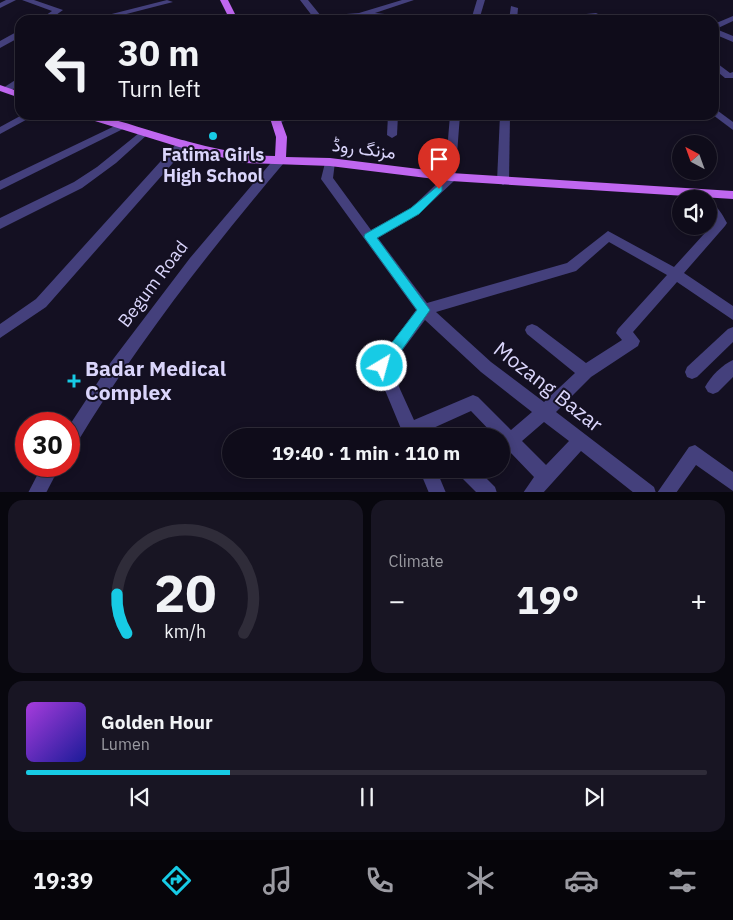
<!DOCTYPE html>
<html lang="en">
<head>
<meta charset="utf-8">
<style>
	body { margin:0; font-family:"IBM Plex Sans",Vazirmatn,sans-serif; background:#181523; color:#f1f3f6; height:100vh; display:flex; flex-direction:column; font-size:19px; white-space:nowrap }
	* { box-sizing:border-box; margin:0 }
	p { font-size:16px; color:#9b9ba2 }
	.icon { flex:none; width:28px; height:28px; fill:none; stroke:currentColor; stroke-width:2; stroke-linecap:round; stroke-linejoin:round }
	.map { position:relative; height:492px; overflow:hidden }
	.sheet { display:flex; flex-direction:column; gap:8px; padding:8px; background:#08070e; flex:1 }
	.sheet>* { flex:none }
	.hud { position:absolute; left:15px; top:15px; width:704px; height:105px; border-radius:15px; box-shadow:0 2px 8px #0003,0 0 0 1px #2f2c39; background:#0f0c1a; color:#f1f3f6; overflow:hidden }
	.needle { width:32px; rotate:319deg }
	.fabs { position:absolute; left:672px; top:135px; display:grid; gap:10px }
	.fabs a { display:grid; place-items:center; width:45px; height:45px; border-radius:50%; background:#0f0c1a; box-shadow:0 2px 8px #0003,0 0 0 1px #2f2c39; font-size:25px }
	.speed { position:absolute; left:15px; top:412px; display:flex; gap:10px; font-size:25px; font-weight:700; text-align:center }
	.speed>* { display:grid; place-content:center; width:65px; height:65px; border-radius:50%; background:#0f0c1a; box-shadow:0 2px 8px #0003,0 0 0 1px #2f2c39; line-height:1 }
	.speed .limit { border:8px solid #d22; background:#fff; color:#111 }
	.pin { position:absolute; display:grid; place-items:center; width:42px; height:42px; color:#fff; margin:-51px -21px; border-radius:50% 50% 50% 0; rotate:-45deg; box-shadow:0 0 5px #0007 }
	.pin .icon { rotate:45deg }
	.me { position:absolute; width:55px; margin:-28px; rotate:37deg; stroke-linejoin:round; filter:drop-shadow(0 0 4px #0008) }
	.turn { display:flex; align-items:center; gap:18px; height:105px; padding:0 20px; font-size:22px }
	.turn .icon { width:65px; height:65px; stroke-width:2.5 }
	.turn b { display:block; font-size:35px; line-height:42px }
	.big { font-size:38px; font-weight:700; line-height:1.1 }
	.sheet .widget { flex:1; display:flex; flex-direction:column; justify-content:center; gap:8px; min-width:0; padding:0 18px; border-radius:15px; background:#181523 }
	.sheet .dial { align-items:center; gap:0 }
	.dial svg { height:130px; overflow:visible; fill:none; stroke:#2f2c39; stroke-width:7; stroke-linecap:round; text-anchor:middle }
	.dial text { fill:#f1f3f6; stroke:none }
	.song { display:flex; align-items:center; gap:15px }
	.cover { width:60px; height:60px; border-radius:8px; background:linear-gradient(135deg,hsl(280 70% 55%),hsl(240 70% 35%)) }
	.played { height:5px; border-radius:2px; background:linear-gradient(90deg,#17cbe5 30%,#2f2c39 30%) }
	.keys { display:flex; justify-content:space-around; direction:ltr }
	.heat { display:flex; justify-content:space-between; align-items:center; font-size:28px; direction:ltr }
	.sheet .tiles { flex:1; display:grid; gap:8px; grid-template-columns:1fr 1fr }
	.widget:last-child { grid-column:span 2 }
	.trip { position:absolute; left:222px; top:428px; width:288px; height:50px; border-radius:25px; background:#0f0c1a; box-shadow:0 2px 8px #0003,0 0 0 1px #2f2c39; font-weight:700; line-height:50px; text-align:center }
	.dock { display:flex; height:80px; justify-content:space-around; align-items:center; background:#06050a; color:#9b9ba2 }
	.dock .icon { width:35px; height:35px }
	.dock .selected { color:#17cbe5 }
	.dock b { font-size:22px; color:#f1f3f6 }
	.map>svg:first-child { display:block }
</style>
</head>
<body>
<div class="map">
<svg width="733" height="493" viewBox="0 0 733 493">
	<rect width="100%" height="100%" fill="#141022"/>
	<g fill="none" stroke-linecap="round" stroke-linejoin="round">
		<!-- minor -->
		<g fill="#44407c" fill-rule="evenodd">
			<path d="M6,0H16L0,8V3Z"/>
			<path d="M22,0H34L63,10L49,20H39L52,11Z"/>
			<path d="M167,0L173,2L103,20H88Z"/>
			<path d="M300,0H308L321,16L359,13L402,0H414L375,13L423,18L427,20H395L364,16L334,20H304L313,17Z"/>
			<path d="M477,0H485L479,20H471Z"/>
			<path d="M511,6L518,8L517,20H509Z"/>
			<path d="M596,13L600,15L599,17L571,20H543L547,18Z"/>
			<path d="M733,16V21L716,29L733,36V42L714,34V24Z"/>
			<path d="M20,30V37L0,48V41Z"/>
			<path d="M714,61L730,73L733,72V78H725L714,69Z"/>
			<path d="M20,77V84L9,92H3V88Z"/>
			<path d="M714,108L733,122V130L713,115Z"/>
			<path d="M22,115H35L0,134V127Z"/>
			<path d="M284,115H303L302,117L276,123L271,120L272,118Z"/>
			<path d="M388,115H398L397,135L392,138L387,135Z"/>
			<path d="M450,115H460L455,180L419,214L378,238L427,303L567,263L608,231L674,267L714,223L709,215V202C717,204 723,216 727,223L725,226L684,273L733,306V320L677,282L633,332L640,341L638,346L591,377L556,412L654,487L656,493H634L581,451L543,493H523L534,477L510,452L501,457V436H495L471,411L420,434L421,436H404L375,366L416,310L321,179L326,159H334L335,162L333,178L371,230L411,208L445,176ZM609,242L667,275L618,329L616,333L622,340L586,363L537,326L532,324L527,326L525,330L527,334L575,373L544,402L491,362L436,312L576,271ZM425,320L481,372L532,412L511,430L478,397L473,395L414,420L390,367ZM544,422L569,441L546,465L522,441Z"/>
			<path d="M500,115H510L509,181L503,185L497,181Z"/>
			<path d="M121,123L125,124V128L0,190V181Z"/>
			<path d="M144,129L149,132L148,134L116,163L82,188L0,229V218L74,182L97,167Z"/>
			<path d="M183,140L187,141V147L46,307L0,338V324L36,299L179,141Z"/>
			<path d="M279,157L283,158L284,161L283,164C207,254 136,345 75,446L69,448V426L111,362L190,258L275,158Z"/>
			<path d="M733,327V342L697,377L692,379L687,377L685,372L687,367L728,329Z"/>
			<path d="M733,360V377L718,392L713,394L708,392L705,387C710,377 723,364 733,360Z"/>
			<path d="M695,445L733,472V491L696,465L676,493H657L689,447Z"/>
			<path d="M42,466H60L46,493H28Z"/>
			<path d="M419,469H436L446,493H429Z"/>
			<path d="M457,469H477L495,487L497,493H477L459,475Z"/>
		</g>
		<!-- major -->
		<g fill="#c067f0" fill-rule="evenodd">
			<path d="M220,0H228L238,20H230Z"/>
			<path d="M0,85L20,92V98L0,91Z"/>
			<path d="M81,115C106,115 131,125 155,132C195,144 234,155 275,156L276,137L269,115H279L287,137L286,157L330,158L451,173L733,191V199L451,181L330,166L245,163L179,147L82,117Z"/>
		</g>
	</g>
	<!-- route -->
	<path fill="#17cbe5" stroke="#0f8495" d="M439,185L442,186V191L419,214L377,238L430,310L387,371L382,372L377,371L375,366L377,362L417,310L364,237L365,234L411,208Z"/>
	<!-- markers -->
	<g fill="#17cbe5" stroke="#141022" stroke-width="2">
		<circle cx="213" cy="136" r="5"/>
		<path d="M71.5 373.5h5v5h5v5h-5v5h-5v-5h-5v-5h5z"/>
	</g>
	<g text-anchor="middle" stroke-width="4" stroke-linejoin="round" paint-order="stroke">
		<!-- street labels -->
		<g font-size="18" fill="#dad5fb" stroke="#141022">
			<text transform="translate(364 149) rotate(7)" y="6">مزنگ روڈ</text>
			<text transform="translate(153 284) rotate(-53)" y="6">Begum Road</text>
		</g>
		<!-- poi labels -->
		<g font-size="18" font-weight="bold" fill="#dad5fb" stroke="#141022">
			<text x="213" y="161">Fatima Girls<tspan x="213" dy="21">High School</tspan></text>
		</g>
		<!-- near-poi labels -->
		<g font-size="21" font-weight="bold" fill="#dad5fb" stroke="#141022" text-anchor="start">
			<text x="85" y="376">Badar Medical<tspan x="85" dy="24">Complex</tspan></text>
		</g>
		<!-- near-street labels -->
		<g font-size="21" fill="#dad5fb" stroke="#141022">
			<text transform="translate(548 387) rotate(38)" y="7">Mozang Bazar</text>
		</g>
	</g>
</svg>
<div class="fabs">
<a><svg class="needle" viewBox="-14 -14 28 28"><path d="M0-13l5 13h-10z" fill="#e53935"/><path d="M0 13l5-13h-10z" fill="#9b9ba2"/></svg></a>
<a><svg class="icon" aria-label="sound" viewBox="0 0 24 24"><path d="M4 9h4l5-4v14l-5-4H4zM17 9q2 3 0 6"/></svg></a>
</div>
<div class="speed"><div class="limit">30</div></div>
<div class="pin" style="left:439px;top:189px;background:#d93025"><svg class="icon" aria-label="arrive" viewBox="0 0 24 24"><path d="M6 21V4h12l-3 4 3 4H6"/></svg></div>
<svg class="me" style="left:382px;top:366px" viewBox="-20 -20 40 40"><circle r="17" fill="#17cbe5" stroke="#fff" stroke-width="3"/><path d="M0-11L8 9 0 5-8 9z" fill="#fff"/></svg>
<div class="trip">19:40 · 1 min · 110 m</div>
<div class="hud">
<div class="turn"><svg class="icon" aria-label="left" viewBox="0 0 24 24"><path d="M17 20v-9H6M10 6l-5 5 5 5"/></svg><div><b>30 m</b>Turn left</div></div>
</div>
</div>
<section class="sheet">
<div class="tiles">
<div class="widget dial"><svg viewBox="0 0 100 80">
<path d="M14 69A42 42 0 1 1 86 69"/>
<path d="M14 69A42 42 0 0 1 8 45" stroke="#17cbe5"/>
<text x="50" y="56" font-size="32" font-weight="700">20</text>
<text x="50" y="72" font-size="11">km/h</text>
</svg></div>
<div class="widget"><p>Climate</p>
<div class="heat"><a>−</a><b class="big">19°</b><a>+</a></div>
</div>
<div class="widget">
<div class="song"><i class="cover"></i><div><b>Golden Hour</b><p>Lumen</p></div></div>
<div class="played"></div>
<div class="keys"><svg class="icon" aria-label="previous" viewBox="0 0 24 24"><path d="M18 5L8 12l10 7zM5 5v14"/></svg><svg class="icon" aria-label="pause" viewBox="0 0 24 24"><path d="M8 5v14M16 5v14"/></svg><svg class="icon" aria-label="next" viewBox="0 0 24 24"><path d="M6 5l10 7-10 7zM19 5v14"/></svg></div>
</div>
</div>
</section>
<nav class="dock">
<b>19:39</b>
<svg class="icon selected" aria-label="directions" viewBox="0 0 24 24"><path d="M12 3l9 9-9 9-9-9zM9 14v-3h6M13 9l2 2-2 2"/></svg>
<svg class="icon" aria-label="music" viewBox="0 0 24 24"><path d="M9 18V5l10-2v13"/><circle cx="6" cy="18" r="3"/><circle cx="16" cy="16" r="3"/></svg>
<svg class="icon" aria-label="phone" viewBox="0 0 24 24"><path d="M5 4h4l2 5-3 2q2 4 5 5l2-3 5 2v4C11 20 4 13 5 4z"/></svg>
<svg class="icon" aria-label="climate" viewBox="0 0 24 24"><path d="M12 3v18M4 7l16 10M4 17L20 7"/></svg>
<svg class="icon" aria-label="car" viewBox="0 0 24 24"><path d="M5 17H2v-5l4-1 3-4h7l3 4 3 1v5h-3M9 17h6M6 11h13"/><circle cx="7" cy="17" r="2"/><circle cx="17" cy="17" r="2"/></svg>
<svg class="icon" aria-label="filters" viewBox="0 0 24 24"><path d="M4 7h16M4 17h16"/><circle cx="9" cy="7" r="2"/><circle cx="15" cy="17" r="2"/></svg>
</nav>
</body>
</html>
